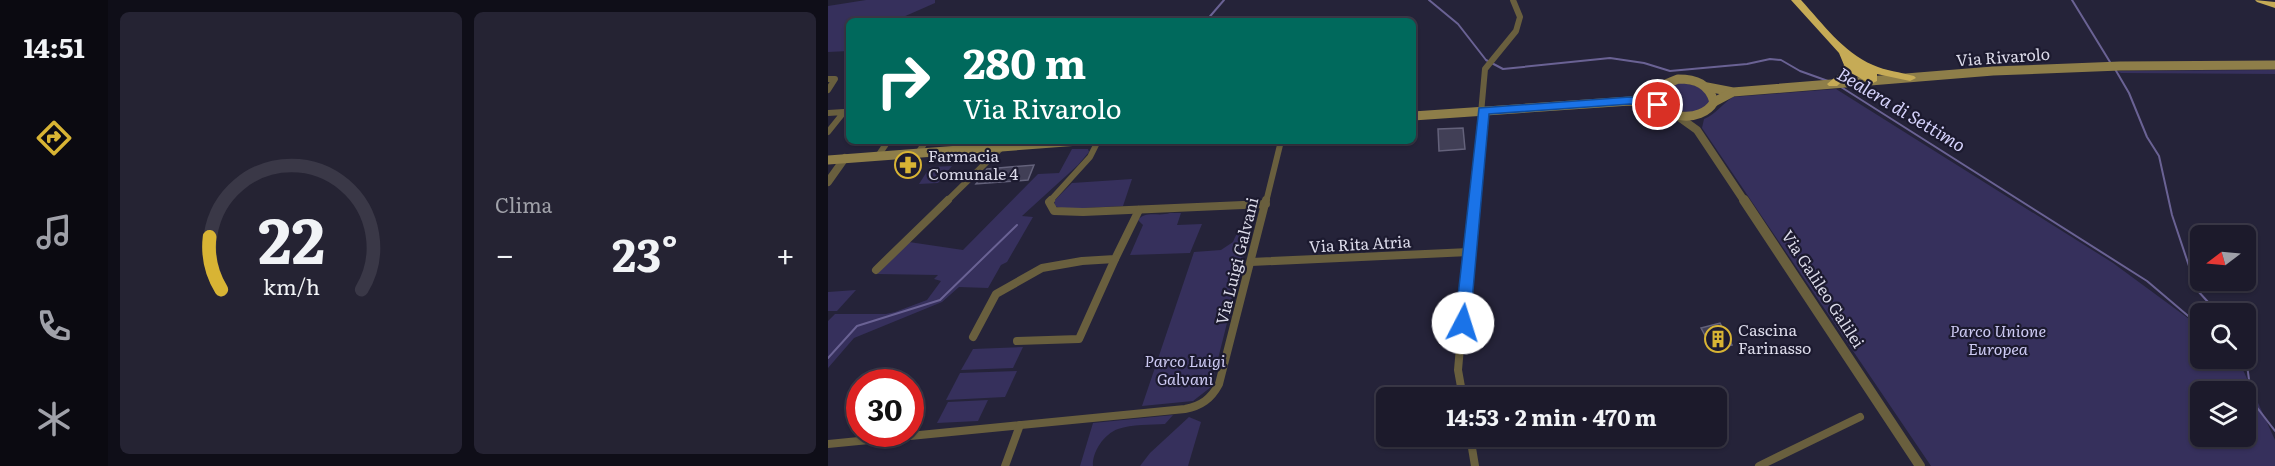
<!DOCTYPE html>
<html lang="it">
<head>
<meta charset="utf-8">
<style>
	body { margin:0; font-family:Literata,serif; background:#252333; color:#f1f3f6; height:100vh; display:flex; flex-direction:column; font-size:22px; white-space:nowrap }
	* { box-sizing:border-box; margin:0 }
	p { font-size:20px; color:#a0a1a9 }
	.icon { flex:none; width:33px; height:33px; fill:none; stroke:currentColor; stroke-width:2; stroke-linecap:round; stroke-linejoin:round }
	.map { position:relative; flex:1; overflow:hidden }
	.panel { display:flex; flex-direction:column; gap:12px; padding:12px; background:#0f0e18; width:720px }
	.panel>* { flex:none }
	.top-card { position:absolute; left:18px; top:18px; width:570px; height:126px; border-radius:9px; box-shadow:0 2px 4px #0004,0 0 0 2px #3a3847; background:#00695c; color:#fff; overflow:hidden }
	.needle { width:39px; rotate:254deg }
	.buttons { position:absolute; left:1362px; top:225px; display:grid; gap:12px }
	.buttons a { display:grid; place-items:center; width:66px; height:66px; border-radius:9px; background:#1c1a2b; box-shadow:0 2px 4px #0004,0 0 0 2px #3a3847; font-size:30px }
	.speed { position:absolute; left:18px; top:369px; display:flex; gap:12px; font-size:30px; font-weight:700; text-align:center }
	.speed>* { display:grid; place-content:center; width:78px; height:78px; border-radius:50%; background:#1c1a2b; box-shadow:0 2px 4px #0004,0 0 0 2px #3a3847; line-height:1 }
	.speed .limit { border:9px solid #d22; background:#fff; color:#111 }
	.pin { position:absolute; display:grid; place-items:center; width:51px; height:51px; color:#fff; margin:-26px; border:3px solid #fff; border-radius:50%; box-shadow:0 2px 6px #0007 }
	.me { position:absolute; width:66px; margin:-33px; rotate:5deg; stroke-linejoin:round; filter:drop-shadow(0 0 4px #0008) }
	.turn { display:flex; align-items:center; gap:21px; height:126px; padding:0 18px; font-size:27px }
	.turn .icon { width:78px; height:78px; stroke-width:2.5 }
	.turn b { display:block; font-size:42px; line-height:51px }
	.big { font-size:45px; font-weight:700; line-height:1.1 }
	.panel .tile { flex:1; display:flex; flex-direction:column; justify-content:center; gap:9px; min-width:0; padding:0 21px; border-radius:9px; background:#252333 }
	.panel .dial { align-items:center; gap:0 }
	.dial svg { height:156px; overflow:visible; fill:none; stroke:#3a3847; stroke-width:7; stroke-linecap:round; text-anchor:middle }
	.dial text { fill:#f1f3f6; stroke:none }
	.heat { display:flex; justify-content:space-between; align-items:center; font-size:33px; direction:ltr }
	.panel .tiles { flex:1; display:grid; gap:12px; grid-template-columns:repeat(2,1fr) }
	.trip { position:absolute; left:548px; top:387px; width:351px; height:60px; border-radius:9px; background:#1c1a2b; box-shadow:0 2px 4px #0004,0 0 0 2px #3a3847; font-weight:700; line-height:60px; text-align:center }
	main { display:flex; flex:1; min-height:0 }
	.dock { display:flex; flex-direction:column; width:108px; justify-content:space-around; align-items:center; background:#0b0a11; color:#a0a1a9 }
	.dock .icon { width:42px; height:42px }
	.dock .on { color:#d8b434 }
	.dock b { font-size:27px; color:#f1f3f6 }
	.map>svg:first-child { display:block }
</style>
</head>
<body>
<main>
<nav class="dock">
<b>14:51</b>
<svg class="icon on" aria-label="directions" viewBox="0 0 24 24"><path d="M12 3l9 9-9 9-9-9zM9 14v-3h6M13 9l2 2-2 2"/></svg>
<svg class="icon" aria-label="music" viewBox="0 0 24 24"><path d="M9 18V5l10-2v13"/><circle cx="6" cy="18" r="3"/><circle cx="16" cy="16" r="3"/></svg>
<svg class="icon" aria-label="phone" viewBox="0 0 24 24"><path d="M5 4h4l2 5-3 2q2 4 5 5l2-3 5 2v4C11 20 4 13 5 4z"/></svg>
<svg class="icon" aria-label="climate" viewBox="0 0 24 24"><path d="M12 3v18M4 7l16 10M4 17L20 7"/></svg>
</nav>
<section class="panel">
<div class="tiles">
<div class="tile dial"><svg viewBox="0 0 100 80">
<path d="M14 69A42 42 0 1 1 86 69"/>
<path d="M14 69A42 42 0 0 1 8 42" stroke="#d8b434"/>
<text x="50" y="56" font-size="32" font-weight="700">22</text>
<text x="50" y="72" font-size="11">km/h</text>
</svg></div>
<div class="tile"><p>Clima</p>
<div class="heat"><a>−</a><b class="big">23°</b><a>+</a></div>
</div>
</div>
</section>
<div class="map">
<svg width="1447" height="466" viewBox="0 0 1447 466">
	<rect width="100%" height="100%" fill="#252339"/>
	<!-- green -->
	<g fill="#36305c" fill-rule="evenodd">
		<path d="M38,0H107V3L66,21H21V51L0,52V6Z"/>
		<path d="M1447,70V74L1293,73L1289,71Z"/>
		<path d="M851,82L874,87L882,101C872,119 849,112 835,104L831,94L833,89Z"/>
		<path d="M1008,89L1285,263L1372,327V358L1410,359L1447,440V466H1103L874,128L876,119C888,114 894,104 905,97ZM1372,392H1418V436H1372Z"/>
		<path d="M244,149H260L261,152L250,165L194,216L205,217L179,262L173,265L160,288L131,287L114,302L26,338L0,368V321L7,314H58L67,312L99,300L113,281L106,279L110,275L49,274L81,242L135,250L210,174L231,173Z"/>
		<path d="M124,166L110,183L91,184L102,167Z"/>
		<path d="M304,179L295,206L237,209L226,206L227,200L244,183Z"/>
		<path d="M342,213H353L349,225L374,224L362,253L302,255L315,225L310,220C318,210 330,217 342,213Z"/>
		<path d="M424,223L383,387L365,401L314,406L366,252L393,250L405,242C409,232 413,226 424,223Z"/>
		<path d="M28,290L9,311H0V292Z"/>
		<path d="M195,347L185,368L133,370L145,349Z"/>
		<path d="M189,371L177,397L118,400L132,373Z"/>
		<path d="M160,400L150,421L109,423L120,402Z"/>
		<path d="M345,415L337,424C323,425 304,424 290,429C276,434 264,452 265,466H252L265,423Z"/>
		<path d="M361,417L373,422L360,466H312L322,453Z"/>
	</g>
	<g fill="none" stroke-linecap="round" stroke-linejoin="round">
		<!-- stream -->
		<g stroke="#6a6294" stroke-width="2">
			<path d="M601,0L630,24L658,60L675,69L782,58L816,63L842,71L919,64L942,59L953,60L972,71L1000,81"/>
			<path d="M1244,0L1282,62"/>
			<path d="M378,21L396,0"/>
			<path d="M1287,69L1301,93L1319,137L1331,156L1344,215L1369,290L1391,314"/>
			<path d="M1013,87L1319,281L1372,326"/>
			<path d="M0,358L29,326L112,300L189,225"/>
			<path d="M1412,358L1420,365"/>
			<path d="M1418,358L1424,401L1447,431"/>
		</g>
	</g>
	<!-- building -->
	<g fill="#413f56" stroke="#64627b" stroke-width="1.5">
		<path d="M635,128L637,149L611,151L610,129Z"/>
		<path d="M206,165L200,180L148,184L159,169Z"/>
		<path d="M892,323L904,345L885,350L873,328Z"/>
	</g>
	<g fill="none" stroke-linecap="round" stroke-linejoin="round">
		<!-- minor-far1 -->
		<g stroke="#695f3e" stroke-width="6">
			<path d="M0,79H7L0,90"/>
			<path d="M0,113L16,112L0,132"/>
			<path d="M90,153L98,141"/>
			<path d="M50,156L60,141"/>
			<path d="M118,202L174,147L177,141"/>
			<path d="M221,202L262,157L270,141"/>
			<path d="M438,202L453,141"/>
			<path d="M645,202L657,69L688,31L692,17L685,0"/>
		</g>
		<!-- minor -->
		<g stroke="#695f3e" stroke-width="8">
			<path d="M223,200L221,202L226,211L255,212L438,204"/>
			<path d="M423,262L641,252"/>
			<path d="M48,270L120,200"/>
			<path d="M145,337L168,294L214,268L254,261L287,259L311,210"/>
			<path d="M189,341L251,339L287,259"/>
			<path d="M635,398L630,370L645,200"/>
			<path d="M642,436L647,466"/>
			<path d="M0,444L357,409C373,406 383,399 391,384L438,200"/>
			<path d="M177,466L192,425"/>
			<path d="M931,466L1032,417"/>
		</g>
		<!-- tertiary-far1 -->
		<g stroke="#695f3e" stroke-width="8">
			<path d="M848,115L869,130L917,202"/>
			<path d="M0,182L17,158"/>
		</g>
		<!-- tertiary -->
		<path stroke="#695f3e" stroke-width="10" d="M916,200L1092,466"/>
		<!-- secondary -->
		<g stroke="#8e7e49" stroke-width="9">
			<path d="M850,79C868,79 881,84 886,102C873,124 831,120 827,93L833,86Z"/>
			<path d="M879,87L905,92L1165,71L1292,66L1447,65"/>
			<path d="M886,102L903,93"/>
			<path d="M585,116L802,101L830,105"/>
			<path d="M0,160L251,141"/>
		</g>
		<!-- motorway -->
		<g fill="#c6ab56" fill-rule="evenodd">
			<path d="M963,0H973C995,24 1015,52 1045,65C1058,71 1072,72 1086,76L1088,78L1082,81L1049,74V81L1043,84L1023,73L1009,86H1001L999,84L1011,74L1016,65L1011,53Z"/>
			<path d="M1427,0L1447,2V8L1429,2Z"/>
		</g>
	</g>
	<!-- route -->
	<path fill="#1a73e8" stroke="#114b97" stroke-width="1.5" d="M802,97L830,101L836,105L830,108L802,104L661,114L642,323L640,327H629L627,323L651,108Z"/>
	<!-- icons -->
	<defs>
		<symbol id="pharmacy-ring" viewBox="-11 -11 22 22"><circle r="9.5" fill="#1c1a2f" stroke="#d8b434" stroke-width="1.5"/><path d="M-2-6h4v4h4v4h-4v4h-4v-4h-4v-4h4Z" fill="#d8b434"/></symbol>
		<symbol id="building-ring" viewBox="-11 -11 22 22"><circle r="9.5" fill="#1c1a2f" stroke="#d8b434" stroke-width="1.5"/><path d="M-4-6H4V6H1V3H-1V6H-4ZM-2.5-4.3h1.7v1.8h-1.7ZM.8-4.3h1.7v1.8H.8ZM-2.5-1h1.7V.8h-1.7ZM.8-1h1.7V.8H.8Z" fill="#d8b434"/></symbol>
	</defs>
	<g fill-rule="evenodd">
		<use href="#pharmacy-ring" x="65" y="150" width="30" height="30"/>
		<use href="#building-ring" x="875" y="324" width="30" height="30"/>
	</g>
	<g text-anchor="middle" stroke-width="4.5" stroke-linejoin="round" paint-order="stroke">
		<!-- street labels -->
		<g font-size="16" fill="#dbdae9" stroke="#1c1a2f">
			<text transform="translate(1175 57) rotate(-4)" y="6">Via Rivarolo</text>
			<text transform="translate(532 244) rotate(-3)" y="6">Via Rita Atria</text>
			<text transform="translate(409 261) rotate(-76)" y="6">Via Luigi Galvani</text>
			<text transform="translate(995 289) rotate(57)" y="6">Via Galileo Galilei</text>
		</g>
		<!-- poi labels -->
		<g font-size="16" fill="#dbdae9" stroke="#1c1a2f" text-anchor="start">
			<text x="100" y="162">Farmacia<tspan x="100" dy="18">Comunale 4</tspan></text>
			<text x="910" y="336">Cascina<tspan x="910" dy="18">Farinasso</tspan></text>
		</g>
		<!-- park labels -->
		<g font-size="16" font-style="italic" fill="#cecbf4" stroke="#1c1a2f">
			<text x="1170" y="337">Parco Unione<tspan x="1170" dy="18">Europea</tspan></text>
			<text x="357" y="367">Parco Luigi<tspan x="357" dy="18">Galvani</tspan></text>
		</g>
		<!-- water labels -->
		<g font-size="18" font-style="italic" fill="#d5d2fb" stroke="#1c1a2f">
			<text transform="translate(1073 110) rotate(31)" y="6">Bealera di Settimo</text>
		</g>
	</g>
</svg>
<div class="buttons">
<a><svg class="needle" viewBox="-14 -14 28 28"><path d="M0-13l5 13h-10z" fill="#e53935"/><path d="M0 13l5-13h-10z" fill="#a0a1a9"/></svg></a>
<a><svg class="icon" aria-label="search" viewBox="0 0 24 24"><circle cx="10" cy="10" r="6"/><path d="M15 15l6 6"/></svg></a>
<a><svg class="icon" aria-label="layers" viewBox="0 0 24 24"><path d="M12 4l9 5-9 5-9-5zM3 14l9 5 9-5"/></svg></a>
</div>
<div class="speed"><div class="limit">30</div></div>
<div class="pin" style="left:830px;top:105px;background:#d93025"><svg class="icon" aria-label="arrive" viewBox="0 0 24 24"><path d="M6 21V4h12l-3 4 3 4H6"/></svg></div>
<svg class="me" style="left:635px;top:323px" viewBox="-20 -20 40 40"><circle r="19" fill="#fff"/><path d="M0-13L10 11 0 6-10 11z" fill="#1a73e8"/></svg>
<div class="trip">14:53 · 2 min · 470 m</div>
<div class="top-card">
<div class="turn"><svg class="icon" aria-label="right" viewBox="0 0 24 24"><path d="M7 20v-9h11M14 6l5 5-5 5"/></svg><div><b>280 m</b>Via Rivarolo</div></div>
</div>
</div>
</main>
</body>
</html>
